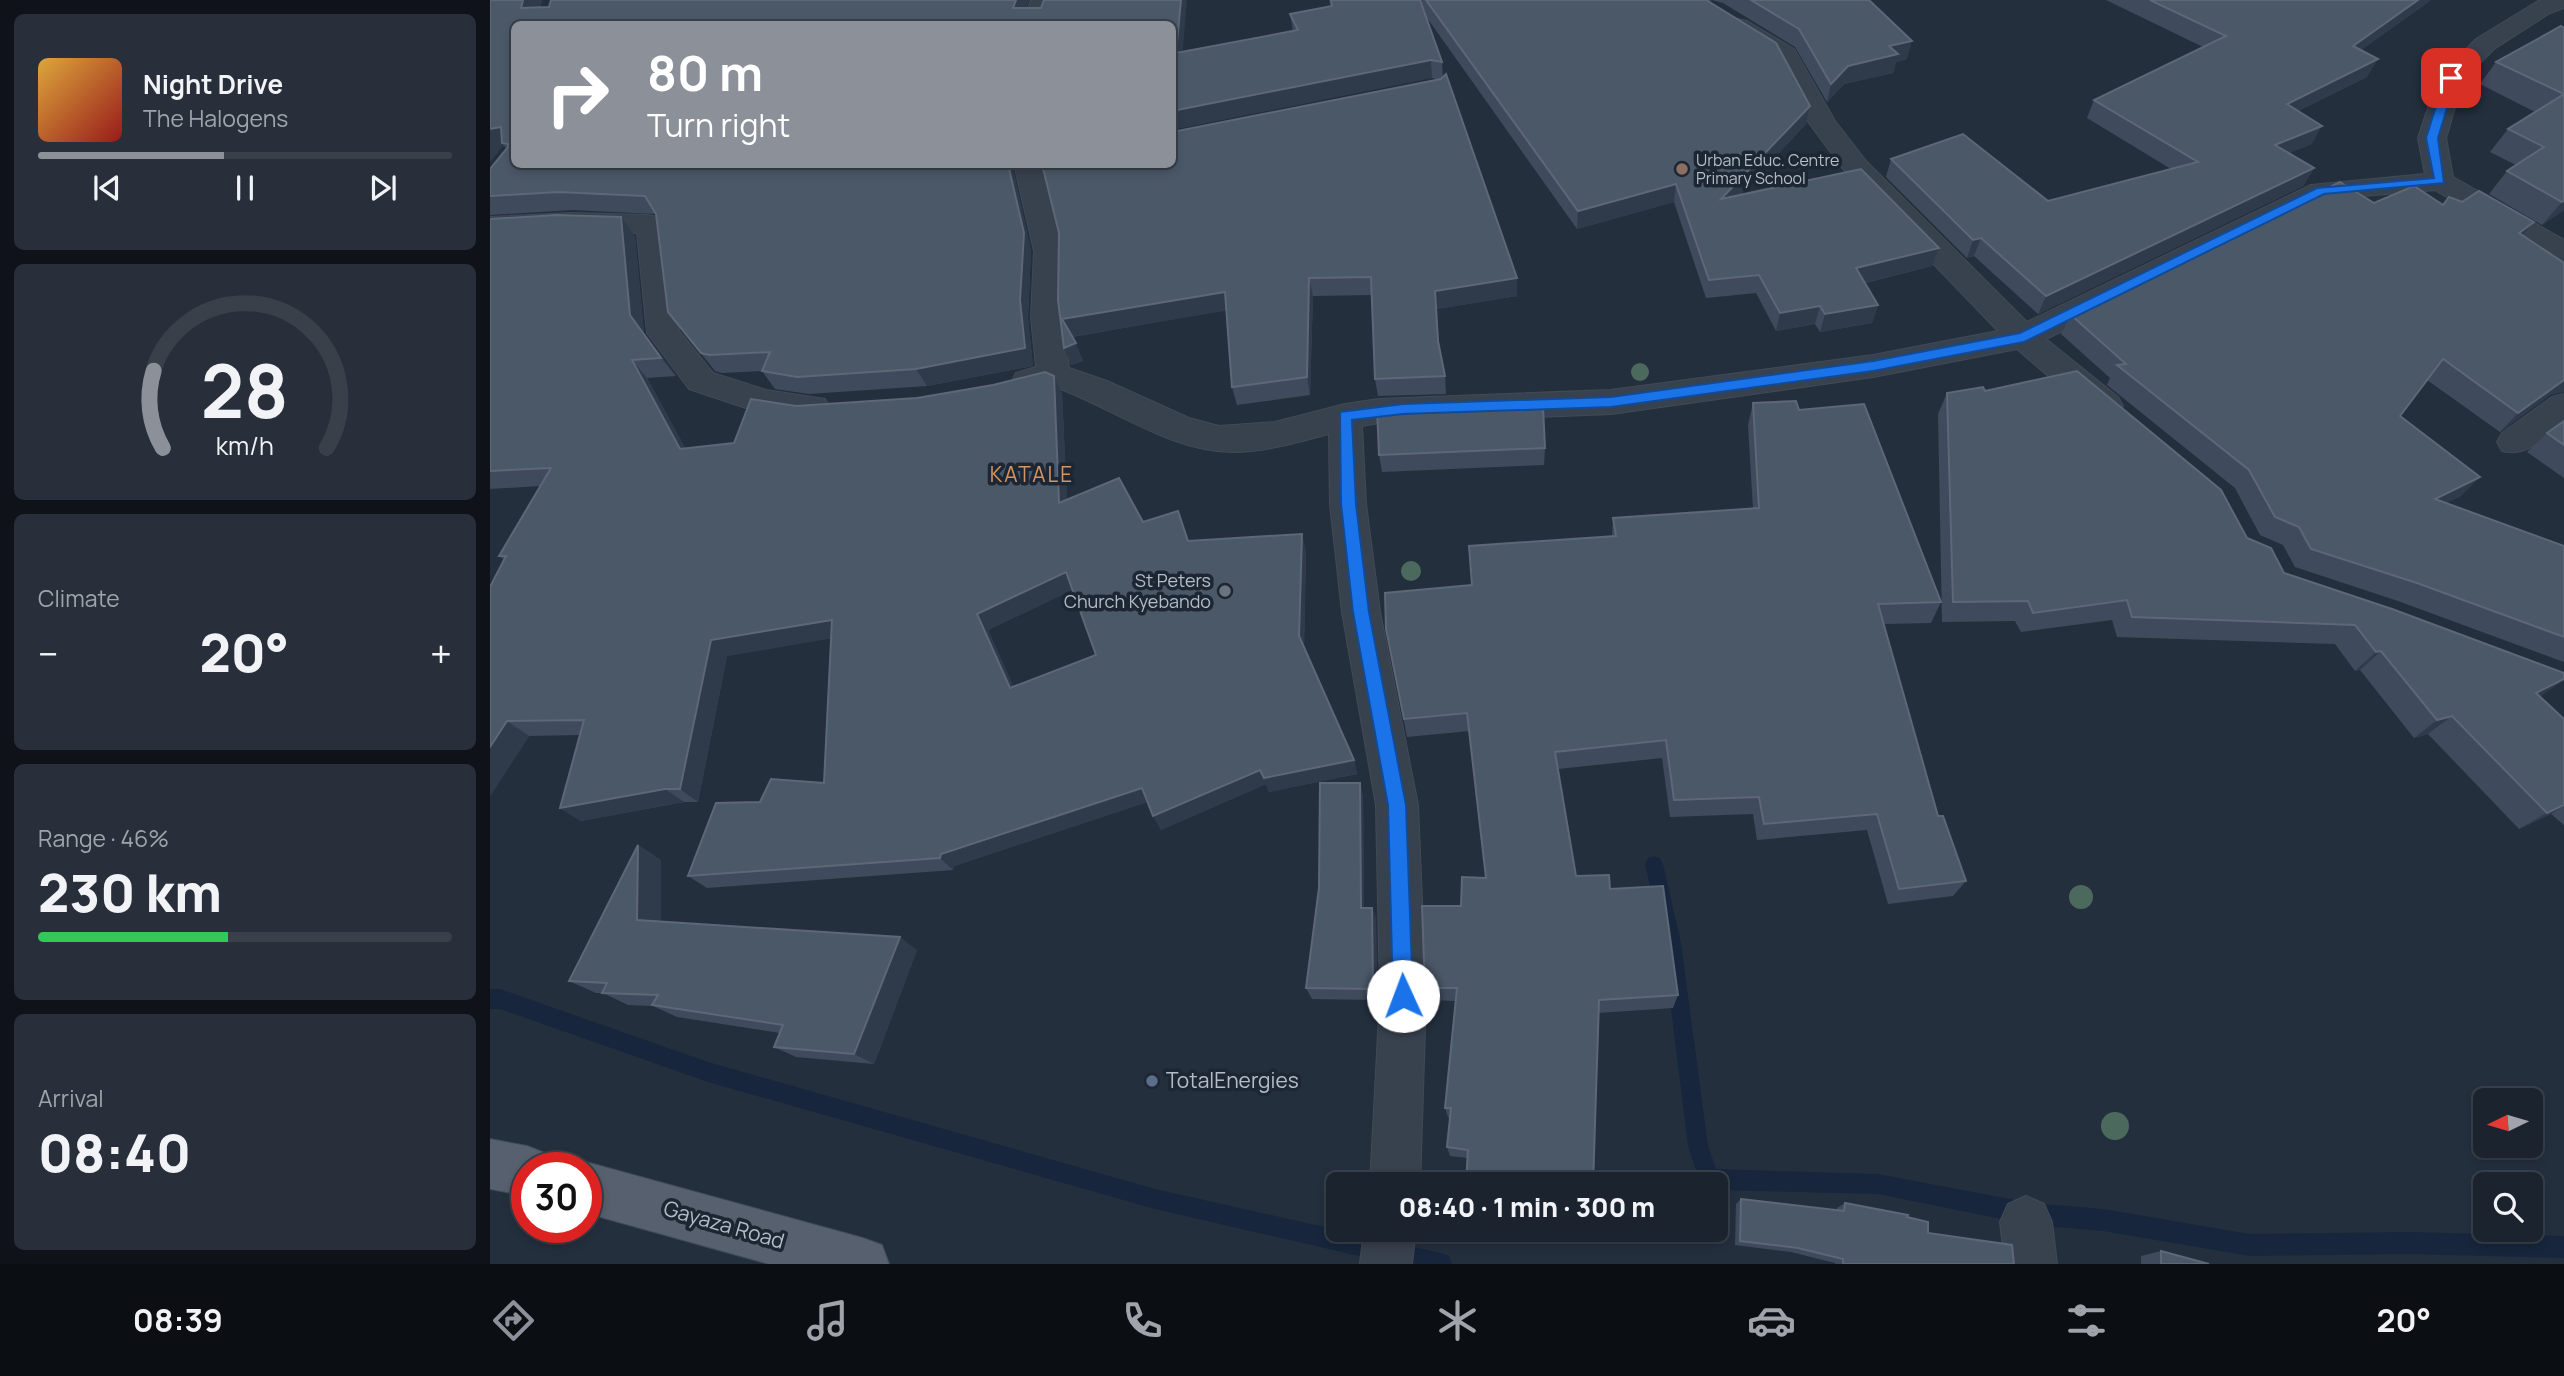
<!DOCTYPE html>
<html lang="en">
<head>
<meta charset="utf-8">
<style>
	body { margin:0; font-family:Manrope,sans-serif; background:#282f3a; color:#f1f3f6; height:100vh; display:flex; flex-direction:column; font-size:26px; white-space:nowrap }
	* { box-sizing:border-box; margin:0 }
	p { font-size:23px; color:#a0a4aa }
	.icon { flex:none; width:38px; height:38px; fill:none; stroke:currentColor; stroke-width:2; stroke-linecap:round; stroke-linejoin:round }
	.map { position:relative; flex:1; overflow:hidden }
	.sheet { display:flex; flex-direction:column; gap:14px; padding:14px; background:#0f1319; width:490px }
	.sheet>* { flex:none }
	.top-card { position:absolute; left:21px; top:21px; width:665px; height:147px; border-radius:10px; box-shadow:0 4px 10px #0003,0 0 0 2px #39404a; background:#8c9099; color:#fff; overflow:hidden }
	.needle { width:46px; rotate:265deg }
	.controls { position:absolute; left:1983px; top:1088px; display:grid; gap:14px }
	.controls a { display:grid; place-items:center; width:70px; height:70px; border-radius:10px; background:#1b232e; box-shadow:0 4px 10px #0003,0 0 0 2px #39404a; font-size:35px }
	.speed { position:absolute; left:21px; top:1152px; display:flex; gap:14px; font-size:35px; font-weight:700; text-align:center }
	.speed>* { display:grid; place-content:center; width:91px; height:91px; border-radius:50%; background:#1b232e; box-shadow:0 4px 10px #0003,0 0 0 2px #39404a; line-height:1 }
	.speed .limit { border:10px solid #d22; background:#fff; color:#111 }
	.pin { position:absolute; display:grid; place-items:center; width:60px; height:60px; color:#fff; margin:-30px; border-radius:14px; box-shadow:0 4px 10px #0006 }
	.me { position:absolute; width:77px; margin:-38px; rotate:358deg; stroke-linejoin:round; filter:drop-shadow(0 0 5px #0008) }
	.turn { display:flex; align-items:center; gap:24px; height:147px; padding:0 21px; font-size:32px }
	.turn .icon { width:91px; height:91px; stroke-width:2.5 }
	.turn b { display:block; font-size:49px; line-height:60px }
	.big { font-size:52px; font-weight:800; line-height:1.1 }
	.sheet .widget { flex:1; display:flex; flex-direction:column; justify-content:center; gap:10px; min-width:0; padding:0 24px; border-radius:10px; background:#282f3a }
	.sheet .dial { align-items:center; gap:0 }
	.dial svg { height:182px; overflow:visible; fill:none; stroke:#39404a; stroke-width:7; stroke-linecap:round; text-anchor:middle }
	.dial text { fill:#f1f3f6; stroke:none }
	.song { display:flex; align-items:center; gap:21px }
	.cover { width:84px; height:84px; border-radius:10px; background:linear-gradient(135deg,hsl(40 70% 55%),hsl(0 70% 35%)) }
	.played { height:7px; border-radius:4px; background:linear-gradient(90deg,#8c9099 45%,#39404a 45%) }
	.keys { display:flex; justify-content:space-around; direction:ltr }
	.heat { display:flex; justify-content:space-between; align-items:center; font-size:38px; direction:ltr }
	.charge { height:10px; border-radius:5px; background:linear-gradient(90deg,#34c759 46%,#39404a 0) }
	.trip { position:absolute; left:836px; top:1172px; width:402px; height:70px; border-radius:10px; background:#1b232e; box-shadow:0 4px 10px #0003,0 0 0 2px #39404a; font-weight:800; line-height:70px; text-align:center }
	.tab-bar { display:flex; height:112px; justify-content:space-around; align-items:center; background:#0b0e12; color:#a0a4aa }
	.tab-bar .icon { width:49px; height:49px }
	.tab-bar .on { color:#8c9099 }
	.tab-bar b { font-size:32px; color:#f1f3f6 }
	main { display:flex; flex:1; min-height:0 }
	.map>svg:first-child { display:block }
</style>
</head>
<body>
<main>
<section class="sheet">
<div class="widget">
<div class="song"><i class="cover"></i><div><b>Night Drive</b><p>The Halogens</p></div></div>
<div class="played"></div>
<div class="keys"><svg class="icon" aria-label="previous" viewBox="0 0 24 24"><path d="M18 5L8 12l10 7zM5 5v14"/></svg><svg class="icon" aria-label="pause" viewBox="0 0 24 24"><path d="M8 5v14M16 5v14"/></svg><svg class="icon" aria-label="next" viewBox="0 0 24 24"><path d="M6 5l10 7-10 7zM19 5v14"/></svg></div>
</div>
<div class="widget dial"><svg viewBox="0 0 100 80">
<path d="M14 69A42 42 0 1 1 86 69"/>
<path d="M14 69A42 42 0 0 1 10 35" stroke="#8c9099"/>
<text x="50" y="56" font-size="32" font-weight="700">28</text>
<text x="50" y="72" font-size="11">km/h</text>
</svg></div>
<div class="widget"><p>Climate</p>
<div class="heat"><a>−</a><b class="big">20°</b><a>+</a></div>
</div>
<div class="widget"><p>Range · 46%</p><b class="big">230 km</b><div class="charge"></div></div>
<div class="widget"><p>Arrival</p><b class="big">08:40</b></div>
</section>
<div class="map">
<svg width="2074" height="1264" viewBox="0 0 2074 1264">
	<rect width="100%" height="100%" fill="#242f3e"/>
	<g fill="none" stroke-linecap="round" stroke-linejoin="round">
		<!-- stream -->
		<g fill="#17263c" fill-rule="evenodd">
			<path d="M1164,856L1170,858L1173,864L1191,943L1218,1146L1226,1169L1388,1174L1541,1203L1613,1209L1760,1234L1920,1232L2074,1236V1258L1920,1254L1760,1256L1613,1231L1541,1225L1388,1194L1227,1190V1185H1211L1198,1146L1173,943L1155,864L1158,858Z"/>
			<path d="M0,989H10L218,1062L665,1189L951,1253L959,1256L962,1264H904L665,1209L218,1082L10,1009H0Z"/>
		</g>
		<defs>
			<g id="minor">
				<path d="M541,0H565L556,24H532Z"/>
				<path d="M2050,0H2074V8L2060,13L2004,49L1973,80L1956,138L1963,177L2074,240V263L2063,260L1945,190L1837,199L1556,339L1628,397L1633,406L1628,415L1616,418L1604,415L1527,349L1383,377L1121,414L889,423L872,426L876,504L890,612L928,805L936,996L930,1185H880L890,996L886,805L852,612L840,504L839,434C808,442 775,452 743,452C683,452 627,411 573,390C556,385 543,394 526,389L522,381L526,373L546,367L541,318L544,251L524,164H552L574,251L573,318L579,368L617,381L699,418L729,426L785,422L855,404L889,399L1121,390L1383,355L1508,331L1356,173L1319,123L1285,59L1239,31L1236,26L1239,21L1248,19L1257,21L1304,49L1345,121L1376,161L1537,322L1821,185L1935,174L1928,138L1948,78L1986,39Z"/>
				<path d="M82,213L158,215L168,217L177,233L189,331L223,373L276,390L335,399L340,408L335,417L323,420L274,414L199,389L157,333L147,233L82,231L0,235V217Z"/>
				<path d="M2074,394V423C2055,437 2036,458 2012,451L2007,442L2012,433L2062,397Z"/>
				<path d="M1536,1196L1554,1204L1562,1222L1567,1264H1515L1510,1222L1518,1204Z"/>
				<path d="M874,1230H926L922,1264H870Z"/>
			</g>
			<g id="major">
				<path d="M0,1139L37,1146L55,1153L61,1167H37V1196L0,1189Z"/>
				<path d="M96,1162L373,1238L392,1245L399,1264H279L96,1213V1167H82Z"/>
			</g>
		</defs>
		<!-- minor casing -->
		<use href="#minor" stroke="#414a57" stroke-width="2"/>
		<!-- major casing -->
		<use href="#major" stroke="#414a57" stroke-width="2"/>
		<!-- minor -->
		<use href="#minor" fill="#38414e" fill-rule="evenodd"/>
		<!-- major -->
		<use href="#major" fill="#56606e" fill-rule="evenodd"/>
	</g>
	<!-- trees -->
	<g fill="#4b6a5d">
		<circle cx="1150" cy="372" r="9"/>
		<circle cx="921" cy="571" r="10"/>
		<circle cx="1591" cy="897" r="12"/>
		<circle cx="1625" cy="1126" r="14"/>
	</g>
	<!-- wall -->
	<g fill="#3f4b5c" fill-rule="evenodd">
		<path d="M0,0H52L50,7L539,0L536,8L693,51L803,31L800,14L841,6L839,0H1379L1417,59L1406,62L1403,73L1354,84L1337,102L1305,47L1233,3L1222,0L1219,2L1320,106L1316,124L1249,196L1449,248L1442,266L1375,283L1388,305L1382,323L1330,332L1325,324L1286,331L1266,293L1216,298L1184,202L1087,229L935,15L952,62L953,78L1027,278V296L947,309L949,344L955,376L956,394L888,396L885,379L882,295L823,296L820,395L747,405L742,387L736,310L582,337L593,361L581,365L574,348L568,300L949,80L942,78L24,164H522L541,251L538,318L543,366L437,386L319,394L285,389L272,371L232,373L225,371L178,312L166,214L82,210L0,215V169L17,149L15,147H12Z"/>
		<path d="M1616,0H1941L1871,50L1877,77L1808,111L1822,144L1799,153L1824,168L1813,186L1548,314L1484,256L1477,258L1396,177L1401,159L1558,201L1681,169L1597,118L1604,100L1713,47Z"/>
		<path d="M2074,28V210L2052,225L1999,194L2017,171L2026,165L2000,152L2018,129L2045,112L1990,84L2006,62Z"/>
		<path d="M1972,202L2044,222L2033,235L2060,395L2010,432L1937,380L1910,416L1971,496L1956,503L2074,546V662L1908,601L1805,567L1793,545L1770,535L1745,488L1617,385L1620,378L1571,334L1581,315L1884,203L1953,205Z"/>
		<path d="M0,219L145,236L154,333L186,376L157,378L195,448L244,443L306,406L572,394L577,500L653,522L699,541L816,551L814,647L864,760L867,774L779,792L776,784L671,830L657,802L464,866L463,870L217,888L198,876L270,802L334,783L341,638L237,656L208,802H194L91,821L70,808L90,735L39,736L0,796V587L14,560L9,556L50,486L0,489ZM582,590L606,655L523,686L498,630Z"/>
		<path d="M1495,391L1757,538L1794,573L2054,694L2050,696L2074,719V825L2061,814L2029,829L1938,734L1924,738L1870,670L1865,671L1845,644L1627,637L1622,620L1531,632L1525,621L1452,622L1448,414L1457,393Z"/>
		<path d="M1263,403L1309,410L1451,602L1441,623L1394,624L1448,816L1476,881L1463,896L1398,904L1377,830L1267,840L1263,814L1180,817L1172,758L1068,769L1086,876L1120,889L1188,995L1183,1008L1108,1013L1103,1185H976L978,1158L960,1156L957,1147L960,1118L958,1117L955,1108L965,1001L938,1000L935,988L971,906L996,877L979,731L917,737L896,629L982,585L1122,537L1123,518L1263,509L1258,425Z"/>
		<path d="M961,411L1055,448L1054,465L892,472L889,455Z"/>
		<path d="M2074,421V478L2037,452L2057,433Z"/>
		<path d="M870,783L873,797L874,908H882L886,920L887,1000L822,999L816,988Z"/>
		<path d="M148,845L171,860V922L427,950L384,1064L306,1057L284,1047L290,1033L187,1017L163,1006L138,1005L113,993H106L79,981Z"/>
		<path d="M1251,1199L1347,1210V1208L1355,1203L1417,1217L1438,1233L1524,1264H1345V1263L1301,1252L1245,1245L1246,1204Z"/>
		<path d="M1671,1251L1719,1264H1651V1256Z"/>
	</g>
	<!-- shaded-wall -->
	<g fill="#2f3b4b">
		<path d="M33,0H52L44,24L31,8Z"/>
		<path d="M526,0H539L530,24L523,8Z"/>
		<path d="M691,0H697L691,71L686,53Z"/>
		<path d="M1928,0H1941L1852,64L1863,46Z"/>
		<path d="M1422,41L1417,59L1406,62L1403,73L1354,84L1337,102L1341,84L1358,66L1399,46Z"/>
		<path d="M1888,59L1877,77L1787,121L1797,104Z"/>
		<path d="M941,60L942,78L682,130V111Z"/>
		<path d="M1320,106L1316,124L1228,218L1231,199Z"/>
		<path d="M1832,126L1822,144L1775,162L1785,145Z"/>
		<path d="M11,127L12,143L15,147H12L0,162V129Z"/>
		<path d="M518,164H522L541,251L538,318L543,366L437,386L426,369Z"/>
		<path d="M1824,168L1813,186L1548,314L1556,296Z"/>
		<path d="M1186,184L1184,202L1087,229L1088,211Z"/>
		<path d="M2074,200V210L2052,225L2072,202Z"/>
		<path d="M131,217L145,236L154,333L186,376L171,358L140,315Z"/>
		<path d="M2044,222L2027,242L2029,233Z"/>
		<path d="M1491,238L1484,256L1477,258L1483,240Z"/>
		<path d="M1449,248L1442,266L1361,286L1366,268Z"/>
		<path d="M819,278L823,296L820,395L817,377Z"/>
		<path d="M1027,278V296L947,309L945,291Z"/>
		<path d="M735,292L740,310L580,337L572,319Z"/>
		<path d="M1388,305L1382,323L1330,332L1335,314Z"/>
		<path d="M1330,306L1325,324L1286,331L1290,313Z"/>
		<path d="M586,343L593,361L581,365L574,348Z"/>
		<path d="M142,360L157,378L205,466L190,449Z"/>
		<path d="M564,376L572,394L578,520L569,503Z"/>
		<path d="M2074,380V392L2060,395L2010,432L2028,413Z"/>
		<path d="M1990,477L1971,496L1926,518L1945,499Z"/>
		<path d="M812,534L816,551L814,652L809,636Z"/>
		<path d="M576,572L585,589L498,630L531,703L520,688L487,614Z"/>
		<path d="M342,620L356,636L237,656L208,802L190,789L221,640Z"/>
		<path d="M1891,651L1870,670L1865,671L1886,652Z"/>
		<path d="M2074,679V680L2054,694L2020,711L2046,693Z"/>
		<path d="M1962,716L1938,734L1924,738L1947,720Z"/>
		<path d="M17,721L39,736L0,796V747Z"/>
		<path d="M864,760L867,774L779,792L776,784L671,830L663,816L770,770Z"/>
		<path d="M870,783L873,797L874,920L871,908Z"/>
		<path d="M652,788L660,801L464,866L463,870L450,858L451,854Z"/>
		<path d="M175,789L194,802L91,821L70,808Z"/>
		<path d="M2074,805V806L2061,814L2029,829L2057,813Z"/>
		<path d="M148,845L171,860V933L147,920Z"/>
		<path d="M882,908L886,920L887,1000L883,989Z"/>
		<path d="M410,937L427,950L384,1064L364,1054Z"/>
	</g>
	<!-- building -->
	<g fill="#4b5868" stroke="#5c6777" stroke-width="2" fill-rule="evenodd">
		<path d="M0,0H33L31,8L59,7L61,0H526L523,8H551L554,0H691L686,53L808,30L800,14L842,6L841,0H930L952,62L941,60L682,111V24H24V164H518L534,233L530,300L535,348L426,369L307,377L272,371L280,352L219,355L211,353L178,312L166,214L155,196L68,192L0,196V169L18,147V144L12,143L11,127L0,129Z"/>
		<path d="M936,0H1216L1286,43L1320,106L1231,199L1371,169L1449,248L1366,268L1388,305L1335,314L1330,306L1290,313L1269,275L1219,280L1186,184L1088,211Z"/>
		<path d="M1261,0H1379L1422,41L1399,46L1408,54L1358,66L1341,84L1309,29Z"/>
		<path d="M1660,0H1928L1863,46L1888,59L1797,104L1832,126L1785,145L1824,168L1556,296L1491,238L1483,240L1401,159L1473,134L1558,201L1708,162L1604,100L1736,36Z"/>
		<path d="M2071,26L2074,28V200L2072,202L2017,171L2054,147L2018,129L2074,94L2006,62Z"/>
		<path d="M956,74L1027,278L945,291L948,341L955,376L885,379L881,277L819,278L817,377L742,387L735,292L572,319L586,343L574,348L568,300L569,233L552,164H682V132L951,79Z"/>
		<path d="M1850,182L1884,203L1924,186L1953,205L1959,197L1972,202L1989,191L2044,222L2029,233L2074,263V380L2028,413L1953,359L1910,416L1990,477L1945,499L2074,546V637L1927,583L1821,549L1809,527L1785,517L1759,470L1627,365L1636,364L1581,315Z"/>
		<path d="M67,215L131,217L140,315L171,358L142,360L190,449L244,443L261,399L306,406L427,398L503,385L555,372L564,376L569,503L629,478L653,522L688,511L698,541L812,534L809,636L864,760L774,778L770,770L663,816L652,788L451,854L450,858L198,876L226,803L270,802L281,779L334,783L342,620L221,640L190,789H175L70,808L94,720L17,721L0,747V587L16,556H9L61,468L0,471V219ZM576,572L606,655L520,688L487,614Z"/>
		<path d="M1587,371L1731,490L1757,538L1781,548L1794,573L1902,609L2074,673V679L2046,693L2074,719V805L2057,813L1962,716L1947,720L1891,651L1886,652L1865,625L1642,617L1637,600L1543,613L1538,601L1463,602L1457,393L1493,387L1495,391Z"/>
		<path d="M1306,401L1309,410L1374,404L1451,602L1388,604L1448,816H1453L1476,881L1409,889L1387,814L1274,824L1269,797L1184,800L1176,740L1065,752L1086,876L1119,875L1120,889L1173,886L1188,995L1109,1000L1103,1185H1004L976,1183L978,1150L957,1147L961,1108H955L967,988H935L932,906H971L972,877L996,878L977,713L914,719L896,629L895,593L982,585L979,546L1126,536L1123,518L1269,508L1263,403Z"/>
		<path d="M960,405L961,411L1053,407L1055,448L889,455L887,408Z"/>
		<path d="M2074,421V445L2057,433Z"/>
		<path d="M830,783H870L871,908H882L883,989L816,988L829,888Z"/>
		<path d="M148,845L147,920L410,937L364,1054L284,1047L293,1025L162,1005L168,995L112,993L117,983L79,981Z"/>
		<path d="M1251,1199L1354,1211L1355,1203L1418,1215L1417,1217L1438,1222V1233L1522,1245L1524,1264H1353V1259L1308,1248L1250,1241Z"/>
		<path d="M1671,1251L1719,1264H1671Z"/>
	</g>
	<!-- route -->
	<path fill="#1a73e8" stroke="#114b97" stroke-width="2" d="M1961,75L1966,78L1948,138L1954,183L1834,194L1534,342L1383,371L1121,407L913,414L862,420L866,504L879,612L916,805L923,996L920,1003L913,1006L906,1003L903,996L898,805L863,612L851,504L850,412L913,404L1121,397L1383,361L1530,333L1827,188L1944,178L1936,138L1955,78Z"/>
	<!-- markers -->
	<circle fill="#8d6e63" stroke="#1d2633" stroke-width="2.5" cx="1192" cy="169" r="7"/>
	<circle fill="#6b7280" stroke="#1d2633" stroke-width="2.5" cx="735" cy="591" r="7"/>
	<circle fill="#5c6f8a" stroke="#1d2633" stroke-width="2.5" cx="662" cy="1081" r="7"/>
	<g text-anchor="middle" stroke-width="7" stroke-linejoin="round" paint-order="stroke">
		<!-- far-poi labels -->
		<g font-size="16" fill="#b4bcc9" stroke="#1d2633" text-anchor="start">
			<text x="1206" y="166">Urban Educ. Centre<tspan x="1206" dy="18">Primary School</tspan></text>
		</g>
		<!-- poi labels -->
		<g font-size="18" fill="#b4bcc9" stroke="#1d2633" text-anchor="end">
			<text x="721" y="587">St Peters<tspan x="721" dy="21">Church Kyebando</tspan></text>
		</g>
		<!-- quarter labels -->
		<g font-size="21" letter-spacing="2" fill="#d59563" stroke="#1d2633">
			<text x="542" y="482">KATALE</text>
		</g>
		<!-- near-poi labels -->
		<g font-size="21" fill="#b4bcc9" stroke="#1d2633" text-anchor="start">
			<text x="676" y="1088">TotalEnergies</text>
		</g>
		<!-- near-street labels -->
		<g font-size="21" fill="#b4bcc9" stroke="#1d2633">
			<text transform="translate(234 1225) rotate(16)" y="7">Gayaza Road</text>
		</g>
	</g>
</svg>
<div class="controls">
<a><svg class="needle" viewBox="-14 -14 28 28"><path d="M0-13l5 13h-10z" fill="#e53935"/><path d="M0 13l5-13h-10z" fill="#a0a4aa"/></svg></a>
<a><svg class="icon" aria-label="search" viewBox="0 0 24 24"><circle cx="10" cy="10" r="6"/><path d="M15 15l6 6"/></svg></a>
</div>
<div class="speed"><div class="limit">30</div></div>
<div class="pin" style="left:1961px;top:78px;background:#d93025"><svg class="icon" aria-label="arrive" viewBox="0 0 24 24"><path d="M6 21V4h12l-3 4 3 4H6"/></svg></div>
<svg class="me" style="left:913px;top:996px" viewBox="-20 -20 40 40"><circle r="19" fill="#fff"/><path d="M0-13L10 11 0 6-10 11z" fill="#1a73e8"/></svg>
<div class="trip">08:40 · 1 min · 300 m</div>
<div class="top-card">
<div class="turn"><svg class="icon" aria-label="right" viewBox="0 0 24 24"><path d="M7 20v-9h11M14 6l5 5-5 5"/></svg><div><b>80 m</b>Turn right</div></div>
</div>
</div>
</main>
<nav class="tab-bar">
<b>08:39</b>
<svg class="icon on" aria-label="directions" viewBox="0 0 24 24"><path d="M12 3l9 9-9 9-9-9zM9 14v-3h6M13 9l2 2-2 2"/></svg>
<svg class="icon" aria-label="music" viewBox="0 0 24 24"><path d="M9 18V5l10-2v13"/><circle cx="6" cy="18" r="3"/><circle cx="16" cy="16" r="3"/></svg>
<svg class="icon" aria-label="phone" viewBox="0 0 24 24"><path d="M5 4h4l2 5-3 2q2 4 5 5l2-3 5 2v4C11 20 4 13 5 4z"/></svg>
<svg class="icon" aria-label="climate" viewBox="0 0 24 24"><path d="M12 3v18M4 7l16 10M4 17L20 7"/></svg>
<svg class="icon" aria-label="car" viewBox="0 0 24 24"><path d="M5 17H2v-5l4-1 3-4h7l3 4 3 1v5h-3M9 17h6M6 11h13"/><circle cx="7" cy="17" r="2"/><circle cx="17" cy="17" r="2"/></svg>
<svg class="icon" aria-label="filters" viewBox="0 0 24 24"><path d="M4 7h16M4 17h16"/><circle cx="9" cy="7" r="2"/><circle cx="15" cy="17" r="2"/></svg>
<b>20°</b>
</nav>
</body>
</html>
